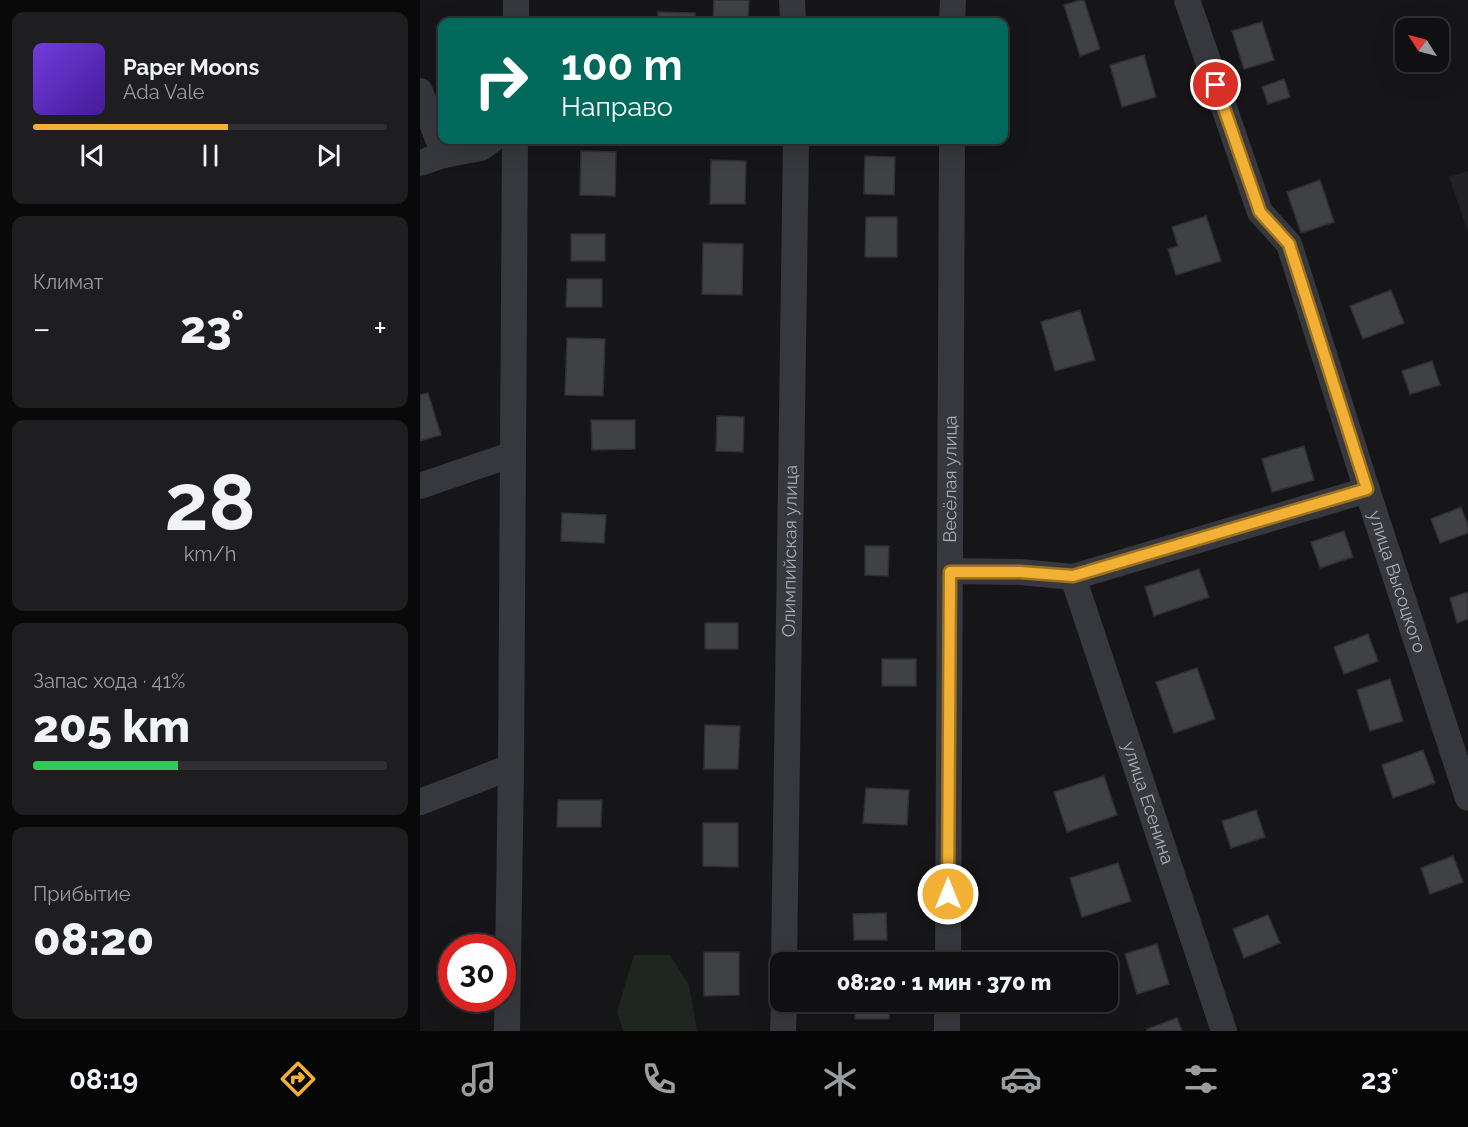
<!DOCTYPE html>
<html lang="ru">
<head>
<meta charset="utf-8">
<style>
	body { margin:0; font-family:Raleway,sans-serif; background:#1e1e20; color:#f1f3f6; height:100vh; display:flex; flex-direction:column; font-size:22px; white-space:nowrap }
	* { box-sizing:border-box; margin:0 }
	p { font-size:20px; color:#9c9d9f }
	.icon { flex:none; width:33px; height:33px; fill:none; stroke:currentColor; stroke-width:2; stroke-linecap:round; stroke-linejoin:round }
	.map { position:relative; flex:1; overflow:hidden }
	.panel { display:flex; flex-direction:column; gap:12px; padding:12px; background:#09090a; width:420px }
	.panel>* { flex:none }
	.banner { position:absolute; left:18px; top:18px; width:570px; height:126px; border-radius:12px; box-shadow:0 6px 24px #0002,0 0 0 2px #303032; background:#00695c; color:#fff; overflow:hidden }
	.needle { width:39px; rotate:306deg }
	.controls { position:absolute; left:975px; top:18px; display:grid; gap:12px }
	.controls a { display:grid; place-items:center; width:54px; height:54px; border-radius:12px; background:#101012; box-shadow:0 6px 24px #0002,0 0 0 2px #303032; font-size:30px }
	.speed { position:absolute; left:18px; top:934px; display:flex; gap:12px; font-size:30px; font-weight:700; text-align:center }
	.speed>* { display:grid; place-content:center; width:78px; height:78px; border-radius:50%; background:#101012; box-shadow:0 6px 24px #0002,0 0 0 2px #303032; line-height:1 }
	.speed .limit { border:9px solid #d22; background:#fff; color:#111 }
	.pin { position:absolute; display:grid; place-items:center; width:51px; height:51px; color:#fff; margin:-26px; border:3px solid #fff; border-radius:50%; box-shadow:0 2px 6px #0007 }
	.me { position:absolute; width:66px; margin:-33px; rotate:0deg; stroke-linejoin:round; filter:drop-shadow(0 0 4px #0008) }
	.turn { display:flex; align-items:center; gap:21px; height:126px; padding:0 24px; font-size:27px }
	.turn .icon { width:78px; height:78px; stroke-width:2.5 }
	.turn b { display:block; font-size:42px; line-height:51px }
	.big { font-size:45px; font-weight:800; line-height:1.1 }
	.panel .card { flex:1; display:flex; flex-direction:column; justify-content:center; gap:9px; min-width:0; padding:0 21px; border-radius:12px; background:#1e1e20 }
	.panel .dial { align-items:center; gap:0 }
	.dial b { font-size:78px; line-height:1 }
	.song { display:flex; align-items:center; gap:18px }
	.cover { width:72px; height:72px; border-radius:9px; background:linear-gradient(135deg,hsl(260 70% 55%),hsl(260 70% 35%)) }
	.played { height:6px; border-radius:3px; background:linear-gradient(90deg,#f2b134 55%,#303032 55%) }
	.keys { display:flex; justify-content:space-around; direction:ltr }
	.heat { display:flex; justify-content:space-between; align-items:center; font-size:33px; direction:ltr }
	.charge { height:9px; border-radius:4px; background:linear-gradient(90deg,#34c759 41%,#303032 0) }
	.trip { position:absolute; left:350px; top:952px; width:348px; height:60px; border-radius:12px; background:#101012; box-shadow:0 6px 24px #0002,0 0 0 2px #303032; font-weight:800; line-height:60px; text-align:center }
	.tabs { display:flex; height:96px; justify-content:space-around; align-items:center; background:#060607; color:#9c9d9f }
	.tabs .icon { width:42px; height:42px }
	.tabs .current { color:#f2b134 }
	.tabs b { font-size:27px; color:#f1f3f6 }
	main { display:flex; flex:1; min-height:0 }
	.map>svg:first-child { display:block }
</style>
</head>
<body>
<main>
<section class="panel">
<div class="card">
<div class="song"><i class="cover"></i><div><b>Paper Moons</b><p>Ada Vale</p></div></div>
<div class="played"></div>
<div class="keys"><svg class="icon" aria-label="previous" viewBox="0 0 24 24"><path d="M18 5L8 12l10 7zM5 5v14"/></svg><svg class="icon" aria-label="pause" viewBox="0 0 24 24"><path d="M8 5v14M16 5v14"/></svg><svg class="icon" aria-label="next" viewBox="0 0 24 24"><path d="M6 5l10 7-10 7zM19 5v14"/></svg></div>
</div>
<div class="card"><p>Климат</p>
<div class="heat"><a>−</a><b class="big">23°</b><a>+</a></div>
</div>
<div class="card dial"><b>28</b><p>km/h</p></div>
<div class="card"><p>Запас хода · 41%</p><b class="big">205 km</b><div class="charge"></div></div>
<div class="card"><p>Прибытие</p><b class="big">08:20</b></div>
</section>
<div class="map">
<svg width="1048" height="1031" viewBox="0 0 1048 1031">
	<rect width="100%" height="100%" fill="#161618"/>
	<!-- built -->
	<path fill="#222225" d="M1048,171V232L1029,177Z"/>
	<!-- green -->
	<path fill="#1e261f" d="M214,955H250L269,985L277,1031H203L197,1012Z"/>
	<!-- building -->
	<g fill="#404145" stroke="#303034" stroke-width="1.5">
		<path d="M294,0H329L328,22H293Z"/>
		<path d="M660,0H664L680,49L660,56L644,5Z"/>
		<path d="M238,12L275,13V22H238Z"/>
		<path d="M842,22L854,60L824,69L812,31Z"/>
		<path d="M724,55L736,97L702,107L690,65Z"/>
		<path d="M864,79L870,97L848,104L842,87Z"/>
		<path d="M161,151L196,152L195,196L160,195Z"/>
		<path d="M445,156L475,157L474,195L444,194Z"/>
		<path d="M291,160L326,161L325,204H290Z"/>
		<path d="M900,180L914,222L881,233L867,192Z"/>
		<path d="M786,216L801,261L756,275L748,249L758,246L752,227Z"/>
		<path d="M446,217H477V257H445Z"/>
		<rect x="151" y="234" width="34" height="27"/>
		<path d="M283,243L323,244L322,295L282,294Z"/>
		<path d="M147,279H182V307H146Z"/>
		<path d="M971,290L984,323L943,339L930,306Z"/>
		<path d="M660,310L675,360L635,371L621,322Z"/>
		<path d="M147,338L185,339L183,396L145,395Z"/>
		<path d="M1012,361L1020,385L990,394L982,371Z"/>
		<path d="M8,393L21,435L0,441V395Z"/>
		<path d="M297,416L324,417L323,452L296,451Z"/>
		<path d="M171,420H215V449L172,450Z"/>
		<path d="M884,446L894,480L852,492L842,459Z"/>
		<path d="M1041,507L1048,525V533L1020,543L1011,519Z"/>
		<path d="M142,513L186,515L184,543L141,541Z"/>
		<path d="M924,531L933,557L900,568L891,542Z"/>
		<path d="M445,546H469L468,576L445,575Z"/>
		<path d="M779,569L789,597L734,616L725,587Z"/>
		<path d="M1048,592V619L1037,623L1030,598Z"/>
		<rect x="285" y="623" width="33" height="26"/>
		<path d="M948,634L958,661L924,674L914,647Z"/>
		<rect x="462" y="659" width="34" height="27"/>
		<path d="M777,668L795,719L754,733L736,682Z"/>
		<path d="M970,679L983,721L950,731L937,690Z"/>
		<path d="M285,725L320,726L318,769H284Z"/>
		<path d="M1003,750L1015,783L973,798L962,765Z"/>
		<path d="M684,776L697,815L647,832L634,792Z"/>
		<path d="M446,788L489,790L487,825L443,823Z"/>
		<path d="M138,800H182L181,827H137Z"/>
		<path d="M836,810L845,837L811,848L802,821Z"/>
		<path d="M283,823H318V867L283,866Z"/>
		<path d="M1033,856L1043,882L1010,894L1001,868Z"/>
		<path d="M698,863L711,901L662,917L650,878Z"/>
		<path d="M466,913L467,940H434L433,914Z"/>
		<path d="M848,915L860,943L824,958L813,929Z"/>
		<path d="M737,944L749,984L717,994L705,954Z"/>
		<path d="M284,952H319V995L284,996Z"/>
		<path d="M435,1002H470L469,1019H435Z"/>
		<path d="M757,1018L762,1031H727V1029Z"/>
	</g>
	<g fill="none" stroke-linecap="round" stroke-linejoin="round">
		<!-- street -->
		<g stroke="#37383d" stroke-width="26">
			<path d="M372,0L373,22"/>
			<path id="s1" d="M767,0L840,212L869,244L947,490L1048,798"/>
			<path d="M96,22V0"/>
			<path d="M532,22L533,0"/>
			<path d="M0,91L24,155"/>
			<path d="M0,163L24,155L61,148L72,140"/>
			<path d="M0,486L93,454"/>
			<path d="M530,571L600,572L653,577L947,490"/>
			<path id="s2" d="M653,577L804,1031"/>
			<path d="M0,802L91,767"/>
			<path id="s3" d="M364,963L376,140"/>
			<path id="s4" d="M528,963L532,140"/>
			<path d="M87,1031L91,767L95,140"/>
			<path d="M363,1031L364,1002"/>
			<path d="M527,1031V1002"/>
		</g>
	</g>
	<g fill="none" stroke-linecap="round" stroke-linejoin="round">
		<defs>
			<path id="route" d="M528,894L530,572H600L653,576L947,489L869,244L840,212L796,85"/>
		</defs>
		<!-- route casing -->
		<use href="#route" stroke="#9d7322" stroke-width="15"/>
		<!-- route -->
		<use href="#route" stroke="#f2b134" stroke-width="10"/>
	</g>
	<g text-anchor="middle" stroke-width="5" stroke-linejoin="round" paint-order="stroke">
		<!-- street labels -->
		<g font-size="18" fill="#a8adb8" stroke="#111113">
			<text dy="6" stroke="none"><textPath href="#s4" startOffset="484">Весёлая улица</textPath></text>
			<text dy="6" stroke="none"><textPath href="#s3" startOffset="412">Олимпийская улица</textPath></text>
			<text dy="6" stroke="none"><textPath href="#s1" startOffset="622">улица Высоцкого</textPath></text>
			<text dy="6" stroke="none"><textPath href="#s2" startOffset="238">улица Есенина</textPath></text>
		</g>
	</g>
</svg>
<div class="controls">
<a><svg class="needle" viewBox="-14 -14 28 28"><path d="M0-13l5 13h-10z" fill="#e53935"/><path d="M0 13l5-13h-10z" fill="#9c9d9f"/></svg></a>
</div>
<div class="speed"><div class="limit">30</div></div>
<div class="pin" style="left:796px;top:85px;background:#d93025"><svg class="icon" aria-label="arrive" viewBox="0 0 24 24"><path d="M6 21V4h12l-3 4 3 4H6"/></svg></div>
<svg class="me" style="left:528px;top:894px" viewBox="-20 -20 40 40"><circle r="17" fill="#f2b134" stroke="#fff" stroke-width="3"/><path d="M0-11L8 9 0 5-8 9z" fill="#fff"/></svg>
<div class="trip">08:20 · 1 мин · 370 m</div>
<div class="banner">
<div class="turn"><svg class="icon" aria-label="right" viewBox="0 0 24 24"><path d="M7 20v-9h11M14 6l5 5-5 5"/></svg><div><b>100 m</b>Направо</div></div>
</div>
</div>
</main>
<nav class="tabs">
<b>08:19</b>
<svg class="icon current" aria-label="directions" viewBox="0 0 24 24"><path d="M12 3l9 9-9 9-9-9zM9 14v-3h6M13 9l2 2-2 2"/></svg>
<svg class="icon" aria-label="music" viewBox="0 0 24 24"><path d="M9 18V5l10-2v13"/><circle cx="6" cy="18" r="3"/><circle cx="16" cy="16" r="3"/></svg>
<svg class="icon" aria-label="phone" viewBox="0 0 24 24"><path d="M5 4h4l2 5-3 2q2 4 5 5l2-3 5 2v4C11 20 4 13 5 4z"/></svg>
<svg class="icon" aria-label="climate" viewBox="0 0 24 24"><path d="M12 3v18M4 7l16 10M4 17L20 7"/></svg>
<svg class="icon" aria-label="car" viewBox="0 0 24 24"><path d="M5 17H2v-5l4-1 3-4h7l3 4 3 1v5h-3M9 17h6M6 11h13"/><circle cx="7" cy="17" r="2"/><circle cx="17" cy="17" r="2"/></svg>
<svg class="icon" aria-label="filters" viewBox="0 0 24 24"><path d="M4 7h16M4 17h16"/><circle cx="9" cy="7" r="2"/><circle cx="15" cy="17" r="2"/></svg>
<b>23°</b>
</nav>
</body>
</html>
